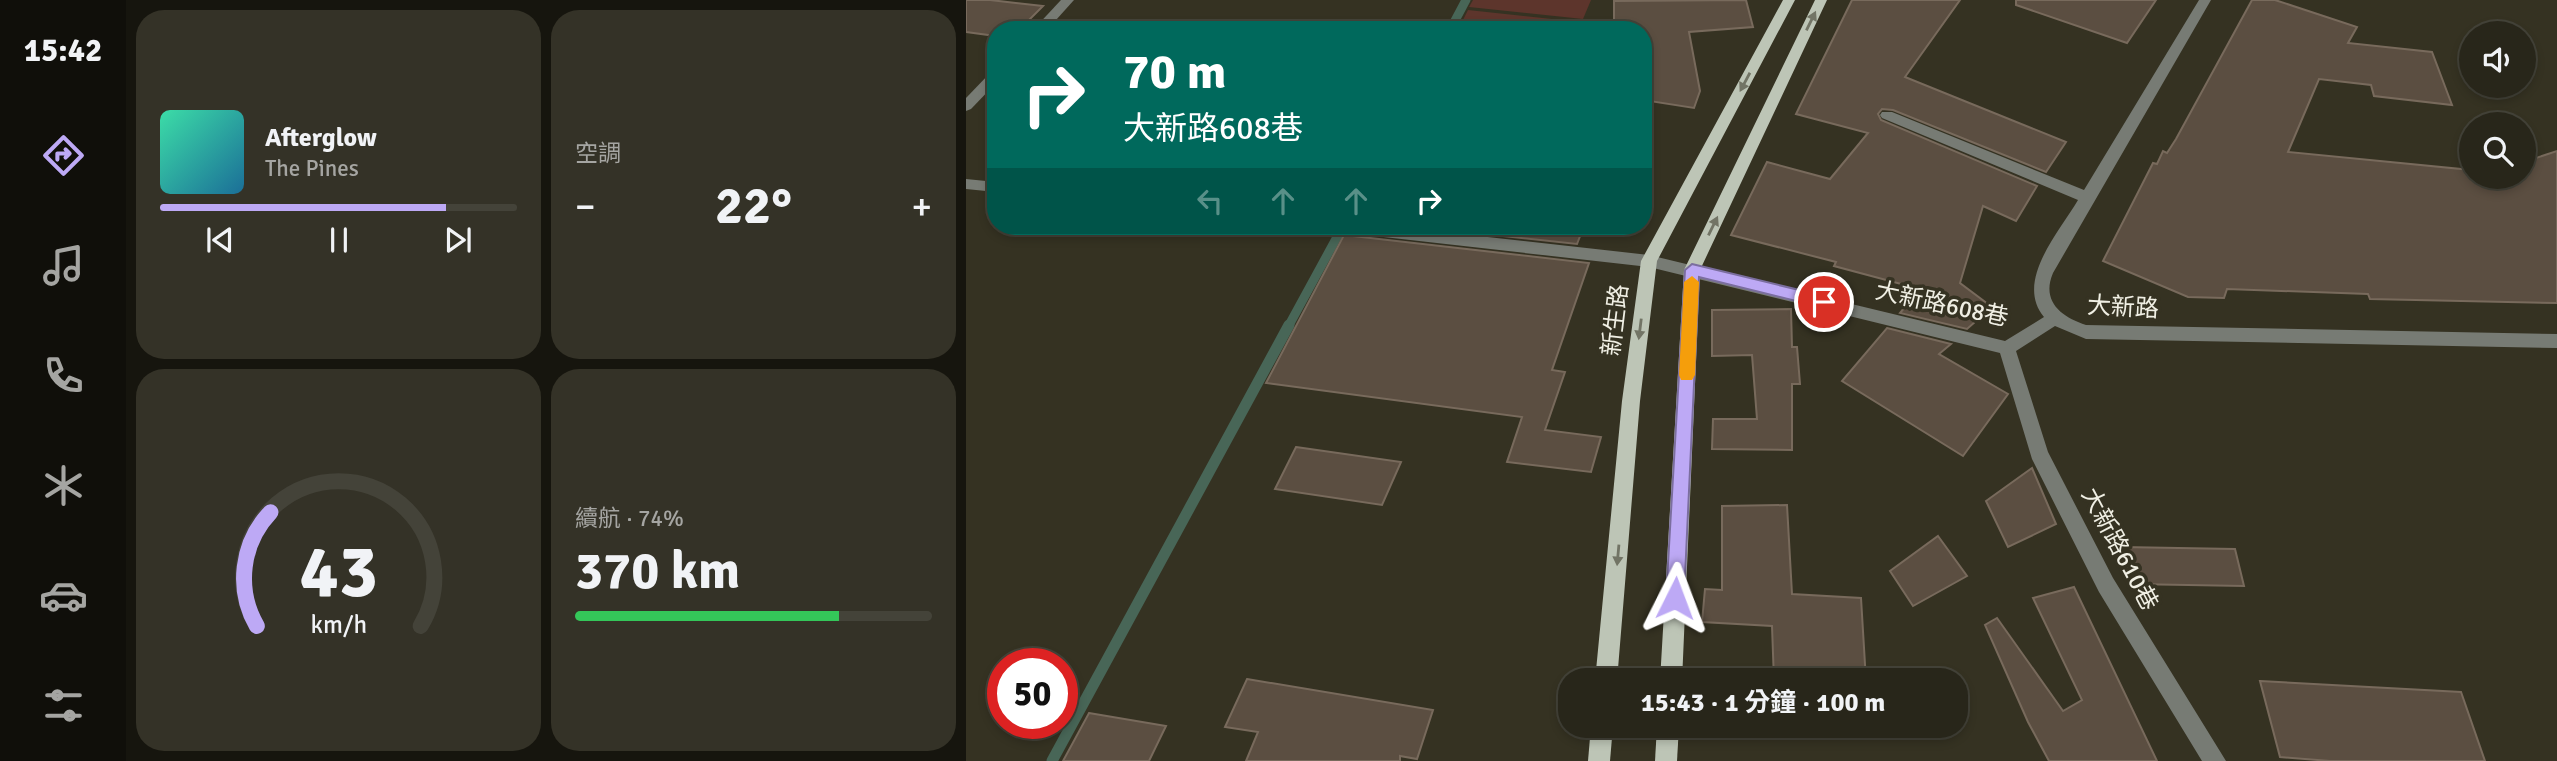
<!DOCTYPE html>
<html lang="zh-TW">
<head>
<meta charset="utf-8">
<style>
	body { margin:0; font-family:Signika,"Noto Sans TC",sans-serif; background:#343227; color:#f1f3f6; height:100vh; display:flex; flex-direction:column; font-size:26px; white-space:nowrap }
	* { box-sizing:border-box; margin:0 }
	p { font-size:23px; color:#a5a5a2 }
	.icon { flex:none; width:38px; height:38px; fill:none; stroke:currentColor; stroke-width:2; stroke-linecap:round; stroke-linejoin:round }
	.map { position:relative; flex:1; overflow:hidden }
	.panel { display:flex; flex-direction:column; gap:10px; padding:10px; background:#16150e; width:840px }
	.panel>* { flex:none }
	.hud { position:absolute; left:21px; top:21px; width:665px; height:214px; border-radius:28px; box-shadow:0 4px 10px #0003,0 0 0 2px #444339; background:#00695c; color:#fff; overflow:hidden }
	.controls { position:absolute; left:1493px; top:21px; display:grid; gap:14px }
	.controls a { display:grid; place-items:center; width:77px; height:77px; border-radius:50%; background:#28261a; box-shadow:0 4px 10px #0003,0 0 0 2px #444339; font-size:35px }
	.speed { position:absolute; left:21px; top:648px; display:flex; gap:14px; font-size:35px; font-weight:700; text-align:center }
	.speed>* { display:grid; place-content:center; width:91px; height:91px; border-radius:50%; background:#28261a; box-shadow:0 4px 10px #0003,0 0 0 2px #444339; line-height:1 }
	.speed .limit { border:10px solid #d22; background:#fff; color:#111 }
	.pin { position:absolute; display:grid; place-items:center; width:60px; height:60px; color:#fff; margin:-30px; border:4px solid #fff; border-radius:50%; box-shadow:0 2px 7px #0007 }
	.me { position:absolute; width:77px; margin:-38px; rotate:3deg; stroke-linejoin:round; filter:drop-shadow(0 0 5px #0008) }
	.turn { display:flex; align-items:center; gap:24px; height:147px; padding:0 21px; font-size:32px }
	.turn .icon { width:91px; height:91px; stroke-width:2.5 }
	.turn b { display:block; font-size:49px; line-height:60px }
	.lanes { display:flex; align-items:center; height:66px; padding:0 21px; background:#0003; justify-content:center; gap:35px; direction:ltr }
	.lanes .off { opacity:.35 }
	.big { font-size:52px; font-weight:700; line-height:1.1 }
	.panel .card { flex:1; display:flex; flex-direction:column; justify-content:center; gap:10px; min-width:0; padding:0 24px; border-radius:28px; background:#343227 }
	.panel .dial { align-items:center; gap:0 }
	.dial svg { height:182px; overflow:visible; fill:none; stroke:#444339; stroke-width:7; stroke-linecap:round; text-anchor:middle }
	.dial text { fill:#f1f3f6; stroke:none }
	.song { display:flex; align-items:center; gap:21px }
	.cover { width:84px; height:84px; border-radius:10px; background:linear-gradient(135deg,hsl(160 70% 55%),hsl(200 70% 35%)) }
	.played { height:7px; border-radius:4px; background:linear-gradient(90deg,#bda9f5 80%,#444339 80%) }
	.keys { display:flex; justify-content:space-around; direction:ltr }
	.heat { display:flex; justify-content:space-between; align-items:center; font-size:38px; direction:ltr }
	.charge { height:10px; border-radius:5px; background:linear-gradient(90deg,#34c759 74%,#444339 0) }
	.panel .tiles { flex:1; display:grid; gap:10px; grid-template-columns:repeat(2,1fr) }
	.trip { position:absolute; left:592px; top:668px; width:410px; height:70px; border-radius:28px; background:#28261a; box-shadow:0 4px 10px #0003,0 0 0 2px #444339; font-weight:700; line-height:70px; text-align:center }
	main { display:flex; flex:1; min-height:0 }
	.tab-bar { display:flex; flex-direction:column; width:126px; justify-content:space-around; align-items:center; background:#100f0a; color:#a5a5a2 }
	.tab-bar .icon { width:49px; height:49px }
	.tab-bar .on { color:#bda9f5 }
	.tab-bar b { font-size:32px; color:#f1f3f6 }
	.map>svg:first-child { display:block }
</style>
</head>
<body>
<main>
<nav class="tab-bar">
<b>15:42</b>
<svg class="icon on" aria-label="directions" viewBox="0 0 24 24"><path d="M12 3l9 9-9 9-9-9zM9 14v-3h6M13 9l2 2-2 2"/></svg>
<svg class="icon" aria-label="music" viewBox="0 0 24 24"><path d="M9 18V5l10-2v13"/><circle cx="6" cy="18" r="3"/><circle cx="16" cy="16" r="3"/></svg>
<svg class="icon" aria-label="phone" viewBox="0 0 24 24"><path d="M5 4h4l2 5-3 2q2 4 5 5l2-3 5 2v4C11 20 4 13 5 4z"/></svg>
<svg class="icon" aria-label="climate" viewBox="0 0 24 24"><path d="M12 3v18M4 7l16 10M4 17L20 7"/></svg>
<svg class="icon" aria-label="car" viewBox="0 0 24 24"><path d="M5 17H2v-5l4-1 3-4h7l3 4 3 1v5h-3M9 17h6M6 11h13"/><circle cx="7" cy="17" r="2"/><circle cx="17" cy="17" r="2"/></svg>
<svg class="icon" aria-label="filters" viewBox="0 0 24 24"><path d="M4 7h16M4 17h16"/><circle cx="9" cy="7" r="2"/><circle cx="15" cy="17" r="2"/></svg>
</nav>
<section class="panel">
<div class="tiles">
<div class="card">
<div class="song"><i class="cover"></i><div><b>Afterglow</b><p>The Pines</p></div></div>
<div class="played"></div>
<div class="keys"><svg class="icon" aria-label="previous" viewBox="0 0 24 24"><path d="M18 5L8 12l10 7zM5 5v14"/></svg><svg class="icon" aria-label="pause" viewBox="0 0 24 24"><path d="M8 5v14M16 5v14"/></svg><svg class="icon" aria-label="next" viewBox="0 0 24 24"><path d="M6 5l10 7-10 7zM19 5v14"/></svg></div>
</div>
<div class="card"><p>空調</p>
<div class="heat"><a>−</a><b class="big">22°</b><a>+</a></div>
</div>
<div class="card dial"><svg viewBox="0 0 100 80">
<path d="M14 69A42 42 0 1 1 86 69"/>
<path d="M14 69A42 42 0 0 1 20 19" stroke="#bda9f5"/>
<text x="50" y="56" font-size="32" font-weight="700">43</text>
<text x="50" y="72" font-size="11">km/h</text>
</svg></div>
<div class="card"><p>續航 · 74%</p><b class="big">370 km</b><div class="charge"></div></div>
</div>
</section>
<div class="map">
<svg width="1591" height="761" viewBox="0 0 1591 761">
	<rect width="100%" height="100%" fill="#353222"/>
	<!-- green -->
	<g fill="#5d352c">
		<path d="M507,0H625L617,19L503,7Z"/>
		<path d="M502,10L614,22L616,30H492Z"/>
	</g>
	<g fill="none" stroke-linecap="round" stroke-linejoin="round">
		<!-- stream-far1 -->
		<g stroke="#486657" stroke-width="9">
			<path d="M484,30L500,0"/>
			<path d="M322,327L377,226"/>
		</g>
		<!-- stream -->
		<path stroke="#486657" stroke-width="11" d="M86,761L323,325"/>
	</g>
	<!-- building -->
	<g fill="#5b4e41" stroke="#786a5c" stroke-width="2">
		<path d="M0,0H24L77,6L53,30H30V36L0,32Z"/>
		<path d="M780,0L787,27L723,32L734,91L728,108L677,100V30H648V1Z"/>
		<path d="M886,0H994L939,77L1100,142L1080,172L927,110L916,109L912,114L915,120L1071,186L1050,221L1017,206L994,283L1026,307L1001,329L934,313L954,289L868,266L870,262L765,235L801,162L864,179L902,133L830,114Z"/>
		<path d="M1050,0H1190L1161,43L1050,5Z"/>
		<path d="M1286,0H1309L1391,27L1382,43L1466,52L1486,105L1408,96L1405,85L1353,79L1322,152L1505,170V177H1558V162L1591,151V303L1404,299L1402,294L1261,289L1258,298L1222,297L1137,261L1187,163L1191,164L1197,151L1201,153L1210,139Z"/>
		<path d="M444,226H618L611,244Z"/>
		<path d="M378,235L623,263L586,370L599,372L579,430L635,437L625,472L541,462L556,417L300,383Z"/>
		<path d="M825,309L826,347H831L834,384H826V450L746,449L747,419H791L786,355L746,356V310Z"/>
		<path d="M921,328L985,344L973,354L1042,394L997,456L876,381Z"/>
		<path d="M330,447L435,462L416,505L309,489Z"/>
		<path d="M1066,468L1090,524L1042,547L1020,501Z"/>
		<path d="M821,505L826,594L895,598L900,681H808L806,626L736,622L739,589L756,590V506Z"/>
		<path d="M972,536L1001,576L947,606L924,571Z"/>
		<path d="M1156,547L1269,549L1278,586L1165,584Z"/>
		<path d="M1108,587L1191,761H1083L1062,722L1019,625L1031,618L1097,711L1116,700L1067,598Z"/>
		<path d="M281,679L467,710L451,759L434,756V761H280L292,732L259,727Z"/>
		<path d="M1294,681L1495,692L1519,761H1364L1314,757Z"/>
		<path d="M123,713L200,726L183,761H97Z"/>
	</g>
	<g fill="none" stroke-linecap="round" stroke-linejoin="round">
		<!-- minor -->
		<g fill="#777b74" fill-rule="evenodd">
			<path d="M95,0H108L81,30H67Z"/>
			<path d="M1233,0H1245L1087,273C1075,301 1095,317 1120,325L1591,334V348L1120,339L1089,326L1050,351L1082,452L1147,578L1260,761H1236L1133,592L1066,459L1034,353L683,267L373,232L365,226H422L683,255L1039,341L1078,317C1048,281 1094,231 1112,200L916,118L914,115L916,112H926L1118,190Z"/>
			<path d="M30,71V83L5,109L0,111V98L25,72Z"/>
			<path d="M0,179L30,182V192L0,189Z"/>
		</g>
		<!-- major -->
		<g fill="#bdc5b6" fill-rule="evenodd">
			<path d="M817,0H829L691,261L674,401L651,681H629L656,401L675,261Z"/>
			<path d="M849,0H861L734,270L716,681H694L718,270Z"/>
			<path d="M625,726H647L644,761H622Z"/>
			<path d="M691,726H713L711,761H689Z"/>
		</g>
	</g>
	<!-- one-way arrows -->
	<defs><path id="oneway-solid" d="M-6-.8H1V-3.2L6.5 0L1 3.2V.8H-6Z" transform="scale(1.75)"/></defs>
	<g fill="#727465">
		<use href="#oneway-solid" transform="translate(845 21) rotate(-64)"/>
		<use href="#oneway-solid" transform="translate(779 82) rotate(118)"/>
		<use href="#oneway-solid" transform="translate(747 226) rotate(-64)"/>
		<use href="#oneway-solid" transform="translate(674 329) rotate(97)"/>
		<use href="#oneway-solid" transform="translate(652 555) rotate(95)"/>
	</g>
	<!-- route -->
	<path fill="#bda9f5" stroke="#7b6e9f" stroke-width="2" d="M726,264L858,296L865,302L858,308L733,277L718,598L715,605L709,608L702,605L700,598L719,270Z"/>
	<!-- slow -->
	<path fill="#f59e0b" d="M726,276L733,282L729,375L726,380H715L713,375L718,282Z"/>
	<g text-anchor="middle" stroke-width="7" stroke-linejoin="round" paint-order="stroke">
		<!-- street labels -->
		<g font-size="24" fill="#f0efe4" stroke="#353222">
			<text transform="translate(976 304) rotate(12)" y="8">大新路608巷</text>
			<text transform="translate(1157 307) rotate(3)" y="8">大新路</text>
			<text transform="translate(649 320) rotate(-83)" y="8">新生路</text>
			<text transform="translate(1154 549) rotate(62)" y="8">大新路610巷</text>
		</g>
	</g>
</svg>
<div class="controls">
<a><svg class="icon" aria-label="sound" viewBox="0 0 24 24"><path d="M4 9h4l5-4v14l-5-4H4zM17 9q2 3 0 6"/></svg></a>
<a><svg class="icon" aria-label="search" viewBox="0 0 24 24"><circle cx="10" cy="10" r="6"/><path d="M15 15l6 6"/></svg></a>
</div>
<div class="speed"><div class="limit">50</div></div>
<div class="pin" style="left:858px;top:302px;background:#d93025"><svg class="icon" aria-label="arrive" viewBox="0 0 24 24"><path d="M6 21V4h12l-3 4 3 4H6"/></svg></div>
<svg class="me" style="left:709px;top:598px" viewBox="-20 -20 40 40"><path d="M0-17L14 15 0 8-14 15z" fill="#bda9f5" stroke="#fff" stroke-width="4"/></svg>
<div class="trip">15:43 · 1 分鐘 · 100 m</div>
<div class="hud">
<div class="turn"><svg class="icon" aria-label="right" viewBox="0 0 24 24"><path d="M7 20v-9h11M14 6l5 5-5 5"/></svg><div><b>70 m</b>大新路608巷</div></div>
<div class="lanes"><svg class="icon off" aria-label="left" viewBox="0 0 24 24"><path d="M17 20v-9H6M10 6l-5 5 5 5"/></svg><svg class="icon off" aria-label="ahead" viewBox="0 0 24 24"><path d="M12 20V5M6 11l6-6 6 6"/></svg><svg class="icon off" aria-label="ahead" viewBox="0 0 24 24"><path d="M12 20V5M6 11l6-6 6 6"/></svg><svg class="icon" aria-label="right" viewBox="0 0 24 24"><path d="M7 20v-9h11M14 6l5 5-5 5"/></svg></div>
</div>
</div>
</main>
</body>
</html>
